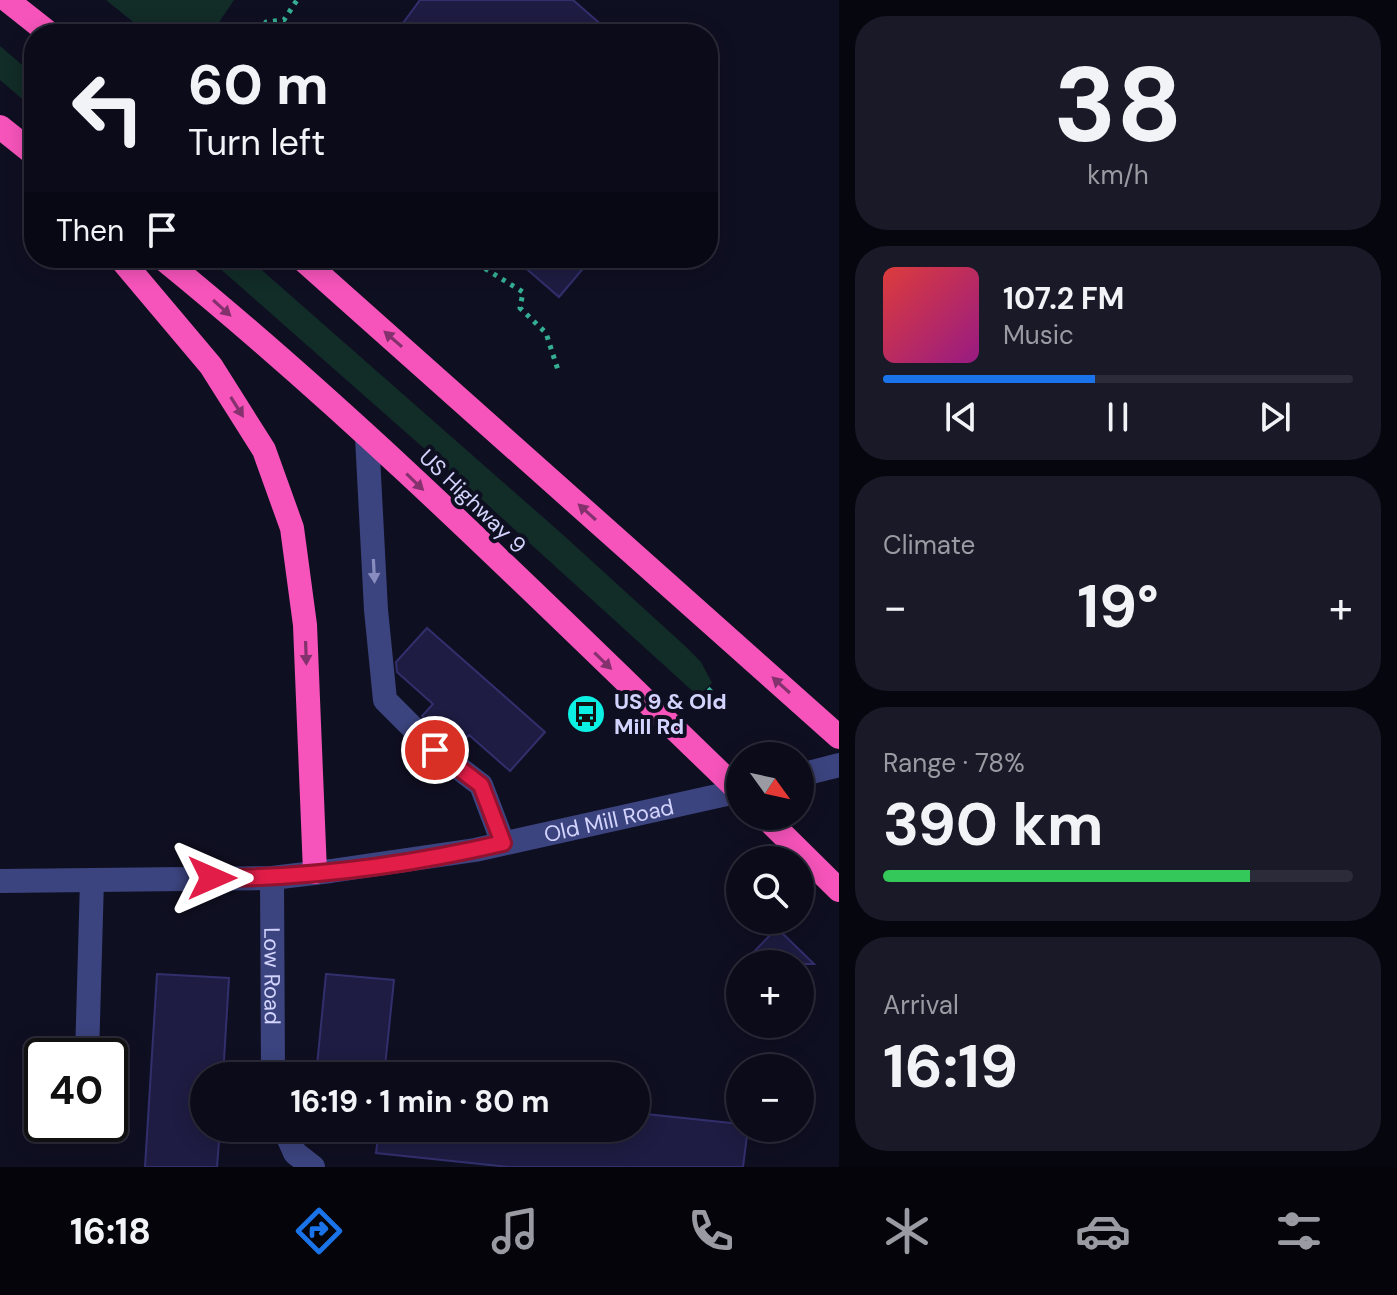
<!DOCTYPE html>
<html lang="en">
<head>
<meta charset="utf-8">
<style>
	body { margin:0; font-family:"DM Sans",sans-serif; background:#191927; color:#f1f3f6; height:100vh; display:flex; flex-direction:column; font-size:30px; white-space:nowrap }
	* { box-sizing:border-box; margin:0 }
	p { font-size:26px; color:#9a9ba2 }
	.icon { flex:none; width:44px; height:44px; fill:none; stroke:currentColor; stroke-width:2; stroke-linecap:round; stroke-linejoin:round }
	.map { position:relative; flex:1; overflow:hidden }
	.panel { display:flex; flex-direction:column; gap:16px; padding:16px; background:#06060e; width:558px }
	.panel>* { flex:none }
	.banner { position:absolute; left:24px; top:24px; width:694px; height:244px; border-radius:32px; box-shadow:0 4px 20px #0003,0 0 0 2px #2b2b39; background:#0b0b1a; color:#f1f3f6; overflow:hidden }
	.needle { width:52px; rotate:123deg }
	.tools { position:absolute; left:726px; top:742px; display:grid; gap:16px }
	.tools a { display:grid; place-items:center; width:88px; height:88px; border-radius:50%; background:#0b0b1a; box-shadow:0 4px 20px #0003,0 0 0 2px #2b2b39; font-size:40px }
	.speed { position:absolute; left:24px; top:1038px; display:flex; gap:16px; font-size:40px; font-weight:700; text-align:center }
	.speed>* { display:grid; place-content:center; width:104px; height:104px; border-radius:50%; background:#0b0b1a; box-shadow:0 4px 20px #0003,0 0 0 2px #2b2b39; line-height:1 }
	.speed .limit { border:4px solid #111; border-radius:12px; background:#fff; color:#111 }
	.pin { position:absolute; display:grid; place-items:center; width:68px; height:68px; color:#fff; margin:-34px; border:4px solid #fff; border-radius:50%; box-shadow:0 2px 8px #0007 }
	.me { position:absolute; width:88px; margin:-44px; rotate:90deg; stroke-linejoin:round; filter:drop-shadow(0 0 6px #0008) }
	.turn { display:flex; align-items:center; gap:28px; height:168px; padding:0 32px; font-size:36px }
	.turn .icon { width:104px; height:104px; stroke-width:2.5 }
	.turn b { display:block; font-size:56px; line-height:68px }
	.then { display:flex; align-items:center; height:76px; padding:0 32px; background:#0003; gap:16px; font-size:30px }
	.big { font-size:60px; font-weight:700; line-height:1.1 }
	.panel .widget { flex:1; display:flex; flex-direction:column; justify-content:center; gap:12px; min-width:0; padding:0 28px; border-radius:32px; background:#191927 }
	.panel .dial { align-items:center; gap:0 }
	.dial b { font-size:104px; line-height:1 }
	.song { display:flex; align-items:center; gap:24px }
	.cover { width:96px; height:96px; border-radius:12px; background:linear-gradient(135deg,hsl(0 70% 55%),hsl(310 70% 35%)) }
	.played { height:8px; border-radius:4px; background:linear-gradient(90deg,#1a73e8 45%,#2b2b39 45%) }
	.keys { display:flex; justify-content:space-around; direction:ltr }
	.heat { display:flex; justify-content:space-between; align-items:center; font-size:44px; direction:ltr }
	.charge { height:12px; border-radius:6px; background:linear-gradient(90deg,#34c759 78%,#2b2b39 0) }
	.trip { position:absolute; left:190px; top:1062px; width:460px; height:80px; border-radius:40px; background:#0b0b1a; box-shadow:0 4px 20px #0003,0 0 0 2px #2b2b39; font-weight:700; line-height:80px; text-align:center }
	.menu { display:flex; height:128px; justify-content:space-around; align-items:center; background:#04040a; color:#9a9ba2 }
	.menu .icon { width:56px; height:56px }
	.menu .current { color:#1a73e8 }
	.menu b { font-size:36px; color:#f1f3f6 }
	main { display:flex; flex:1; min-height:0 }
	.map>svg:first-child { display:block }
</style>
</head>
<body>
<main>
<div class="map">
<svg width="839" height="1167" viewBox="0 0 839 1167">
	<rect width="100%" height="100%" fill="#0f0f22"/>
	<!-- green -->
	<g fill="#122c27">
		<path d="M106,0H234L211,34H148Z"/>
		<path d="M0,46L34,75V109L0,80Z"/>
		<path d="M208,258H248L561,533L684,645L701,662L712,683L698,696L469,488Z"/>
	</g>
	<!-- building -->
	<g fill="#1e1c42" stroke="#322f6d" stroke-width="2">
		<path d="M420,0H573L612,34H395Z"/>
		<path d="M514,258H592L559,297Z"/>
		<path d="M427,628L545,732L510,771L469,735L457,748L422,716L433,704L397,672L396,662Z"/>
		<path d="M777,928L814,964H742Z"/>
		<path d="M157,974L229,978L223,1076H204V1128H220L217,1167H145Z"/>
		<path d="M326,974L394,980L384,1076H316Z"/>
		<path d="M636,1113L740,1124V1128H748L743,1167H509L376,1153L379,1128H636Z"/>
	</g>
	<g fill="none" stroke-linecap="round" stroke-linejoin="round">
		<!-- path -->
		<g stroke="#35af94" stroke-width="5" stroke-dasharray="4 6" stroke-linecap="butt">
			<path d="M261,34L266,22L284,20L297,0"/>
			<path d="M468,258L523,292L520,308L546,333L558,370"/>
			<path d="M701,698L714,686"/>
		</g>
		<!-- minor -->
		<g stroke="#3c447f" stroke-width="24">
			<path d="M367,437L376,610L385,700L435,750L481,785L503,843"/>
			<path d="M800,775L839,765"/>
			<path id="s1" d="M272,878L273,1076"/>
			<path id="s2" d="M0,881L272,878L331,871L475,850L740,791"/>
			<path d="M87,1056L92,880"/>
			<path d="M284,1128L295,1153L313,1167"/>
		</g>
		<!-- highway -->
		<g stroke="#f754bb" stroke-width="24">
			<path d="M7,0L50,34"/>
			<path d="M0,127L34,154"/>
			<path d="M120,258L211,366L264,450L292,528L305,625L315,872"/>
			<path d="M162,258C365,423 551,610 740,792"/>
			<path d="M301,258L839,737"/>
			<path d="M764,816L839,890"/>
		</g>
	</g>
	<!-- one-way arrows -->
	<defs><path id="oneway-solid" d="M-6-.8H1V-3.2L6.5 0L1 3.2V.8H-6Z" transform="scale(2)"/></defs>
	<g fill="#83326e">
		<use href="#oneway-solid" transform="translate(222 308) rotate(42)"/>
		<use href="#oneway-solid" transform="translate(393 339) rotate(-139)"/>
		<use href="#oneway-solid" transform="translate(237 407) rotate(58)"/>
		<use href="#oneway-solid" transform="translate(415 482) rotate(44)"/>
		<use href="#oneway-solid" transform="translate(587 512) rotate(-138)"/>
		<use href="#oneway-solid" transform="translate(306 653) rotate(88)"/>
		<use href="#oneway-solid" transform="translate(603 661) rotate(44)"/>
		<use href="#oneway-solid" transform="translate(781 685) rotate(-138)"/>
	</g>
	<use fill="#888cbe" href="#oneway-solid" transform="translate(374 571) rotate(87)"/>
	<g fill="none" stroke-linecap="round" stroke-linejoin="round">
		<defs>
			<path id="route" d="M212,878C309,878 409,865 503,843L481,785L435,750"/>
		</defs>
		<!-- route casing -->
		<use href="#route" stroke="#92132f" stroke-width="20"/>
		<!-- route -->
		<use href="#route" stroke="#e11d48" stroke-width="14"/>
	</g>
	<!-- icons -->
	<defs>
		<symbol id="bus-disc" viewBox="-11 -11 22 22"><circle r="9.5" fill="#0cf0e3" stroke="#0f0f22"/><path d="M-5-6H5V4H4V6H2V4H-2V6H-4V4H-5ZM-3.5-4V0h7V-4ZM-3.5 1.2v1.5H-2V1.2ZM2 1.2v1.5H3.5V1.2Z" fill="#111"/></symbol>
	</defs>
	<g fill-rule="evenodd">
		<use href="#bus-disc" x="564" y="692" width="44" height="44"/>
	</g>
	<g text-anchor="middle" stroke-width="8" stroke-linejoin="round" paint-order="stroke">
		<!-- street labels -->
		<g font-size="22" fill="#d3d4fd" stroke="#0f0f22">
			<text transform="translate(473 501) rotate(44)" y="8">US Highway 9</text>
			<text dy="8" stroke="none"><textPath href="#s2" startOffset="614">Old Mill Road</textPath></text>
			<text dy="8" stroke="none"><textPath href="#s1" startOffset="98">Low Road</textPath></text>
		</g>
		<!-- poi labels -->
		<g font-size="22" font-weight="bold" fill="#d3d4fd" stroke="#0f0f22" text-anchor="start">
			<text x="614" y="709">US 9 &amp; Old<tspan x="614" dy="25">Mill Rd</tspan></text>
		</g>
	</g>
</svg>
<div class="tools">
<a><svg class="needle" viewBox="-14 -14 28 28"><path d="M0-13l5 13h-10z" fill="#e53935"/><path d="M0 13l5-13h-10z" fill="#9a9ba2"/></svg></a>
<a><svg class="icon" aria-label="search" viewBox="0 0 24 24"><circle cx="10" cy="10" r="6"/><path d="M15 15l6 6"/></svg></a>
<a>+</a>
<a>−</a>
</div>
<div class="speed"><div class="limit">40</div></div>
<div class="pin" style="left:435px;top:750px;background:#d93025"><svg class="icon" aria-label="arrive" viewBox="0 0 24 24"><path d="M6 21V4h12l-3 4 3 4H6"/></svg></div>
<svg class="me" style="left:212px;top:878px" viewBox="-20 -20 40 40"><path d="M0-17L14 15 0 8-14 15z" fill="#e11d48" stroke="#fff" stroke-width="4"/></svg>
<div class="trip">16:19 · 1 min · 80 m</div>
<div class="banner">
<div class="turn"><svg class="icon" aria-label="left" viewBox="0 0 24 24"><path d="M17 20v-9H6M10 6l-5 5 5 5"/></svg><div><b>60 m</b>Turn left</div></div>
<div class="then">Then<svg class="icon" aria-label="arrive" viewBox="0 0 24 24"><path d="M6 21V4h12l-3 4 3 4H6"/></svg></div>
</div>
</div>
<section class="panel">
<div class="widget dial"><b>38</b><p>km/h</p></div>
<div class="widget">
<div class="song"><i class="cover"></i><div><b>107.2 FM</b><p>Music</p></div></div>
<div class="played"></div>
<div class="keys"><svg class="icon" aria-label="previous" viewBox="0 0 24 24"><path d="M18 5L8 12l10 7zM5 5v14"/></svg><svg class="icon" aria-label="pause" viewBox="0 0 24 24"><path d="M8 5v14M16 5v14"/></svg><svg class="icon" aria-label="next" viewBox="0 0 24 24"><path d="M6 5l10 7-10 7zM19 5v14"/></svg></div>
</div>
<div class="widget"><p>Climate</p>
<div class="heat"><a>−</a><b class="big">19°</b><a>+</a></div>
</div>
<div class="widget"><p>Range · 78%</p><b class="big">390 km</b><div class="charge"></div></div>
<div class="widget"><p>Arrival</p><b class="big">16:19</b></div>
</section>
</main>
<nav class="menu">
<b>16:18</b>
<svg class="icon current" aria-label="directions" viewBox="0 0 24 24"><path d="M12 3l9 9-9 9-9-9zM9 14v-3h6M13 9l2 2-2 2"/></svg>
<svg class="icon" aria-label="music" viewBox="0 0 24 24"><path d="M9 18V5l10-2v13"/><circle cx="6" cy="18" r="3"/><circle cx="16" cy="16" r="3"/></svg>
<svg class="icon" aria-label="phone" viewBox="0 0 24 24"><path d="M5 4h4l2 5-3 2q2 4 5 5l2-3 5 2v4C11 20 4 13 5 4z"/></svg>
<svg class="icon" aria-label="climate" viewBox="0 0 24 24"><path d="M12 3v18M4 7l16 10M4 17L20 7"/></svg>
<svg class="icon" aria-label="car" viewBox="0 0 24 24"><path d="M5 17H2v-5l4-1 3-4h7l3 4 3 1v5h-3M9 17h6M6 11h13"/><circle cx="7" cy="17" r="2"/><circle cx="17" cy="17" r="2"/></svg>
<svg class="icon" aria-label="filters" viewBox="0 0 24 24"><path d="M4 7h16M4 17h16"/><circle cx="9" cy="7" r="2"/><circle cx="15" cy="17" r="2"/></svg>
</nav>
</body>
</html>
